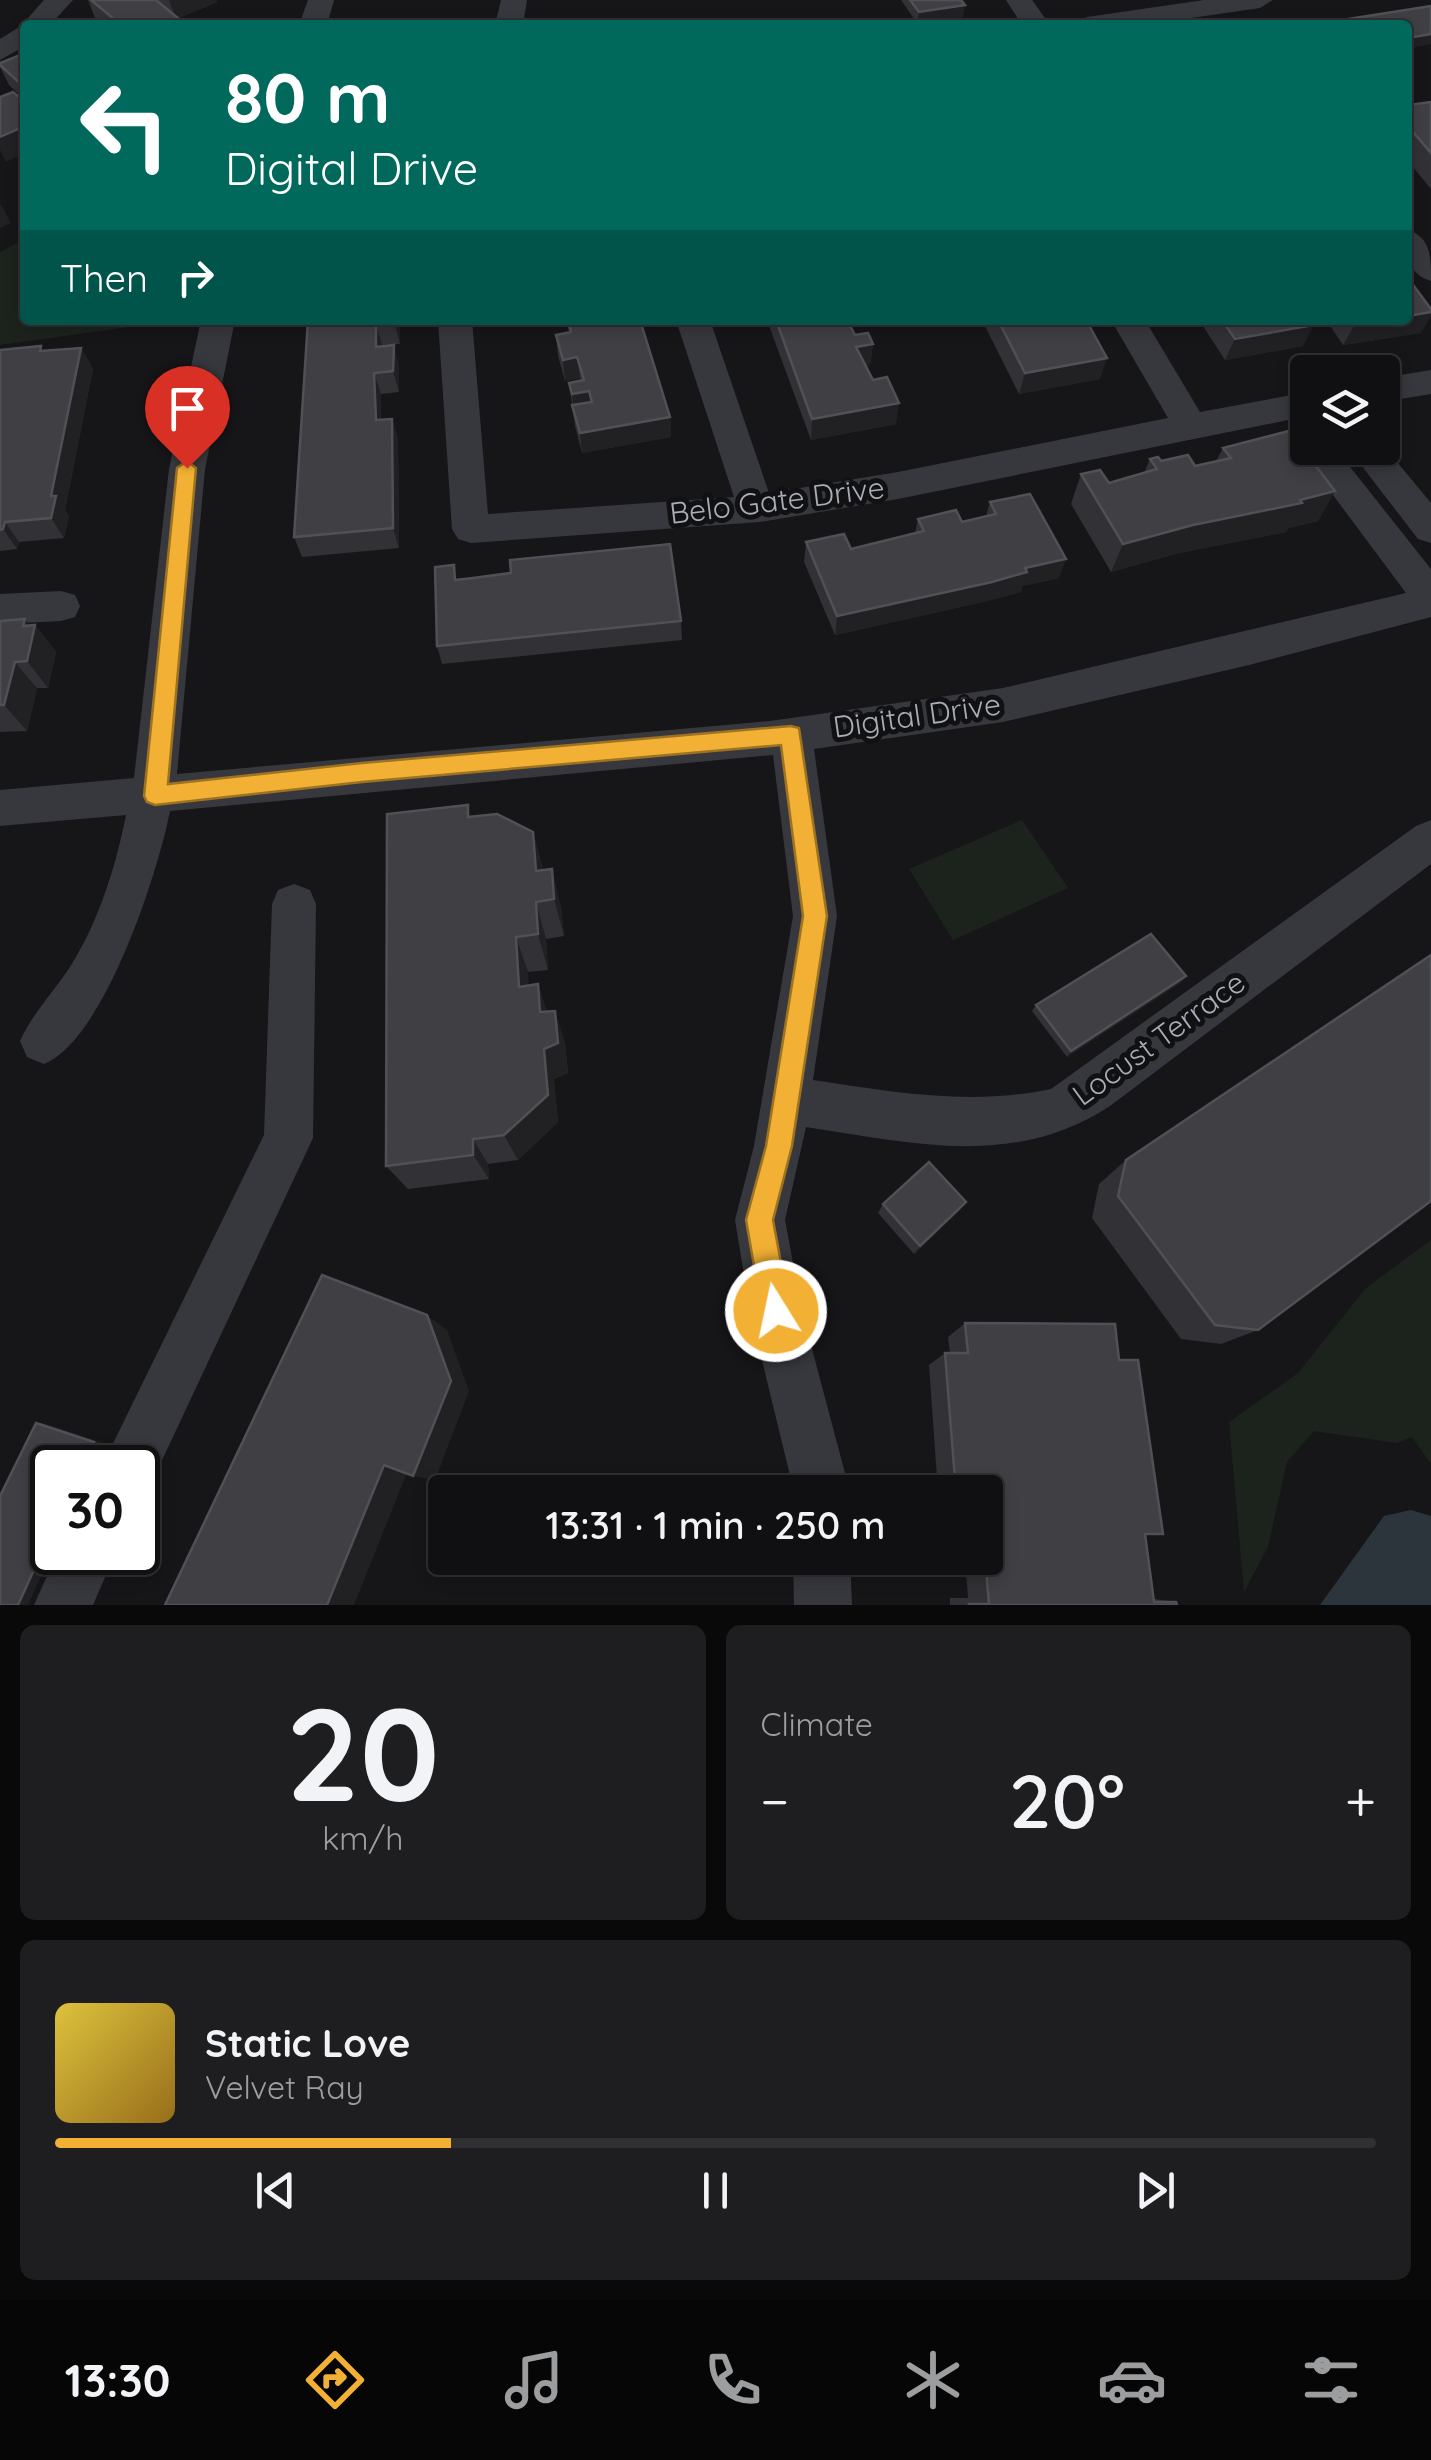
<!DOCTYPE html>
<html lang="en">
<head>
<meta charset="utf-8">
<style>
	body { margin:0; font-family:Quicksand,sans-serif; background:#1e1e20; color:#f1f3f6; height:100vh; display:flex; flex-direction:column; font-size:38px; white-space:nowrap }
	* { box-sizing:border-box; margin:0 }
	p { font-size:32px; color:#9c9d9f }
	.icon { flex:none; width:55px; height:55px; fill:none; stroke:currentColor; stroke-width:2; stroke-linecap:round; stroke-linejoin:round }
	.map { position:relative; height:1605px; overflow:hidden }
	.side { display:flex; flex-direction:column; gap:20px; padding:20px; background:#09090a; flex:1 }
	.side>* { flex:none }
	.hud { position:absolute; left:20px; top:20px; width:1392px; height:305px; border-radius:10px; box-shadow:0 5px 15px #0003,0 0 0 2px #303032; background:#00695c; color:#fff; overflow:hidden }
	.controls { position:absolute; left:1290px; top:355px; display:grid; gap:20px }
	.controls a { display:grid; place-items:center; width:110px; height:110px; border-radius:10px; background:#101012; box-shadow:0 5px 15px #0003,0 0 0 2px #303032; font-size:50px }
	.speed { position:absolute; left:30px; top:1445px; display:flex; gap:20px; font-size:50px; font-weight:700; text-align:center }
	.speed>* { display:grid; place-content:center; width:130px; height:130px; border-radius:50%; background:#101012; box-shadow:0 5px 15px #0003,0 0 0 2px #303032; line-height:1 }
	.speed .limit { border:5px solid #111; border-radius:15px; background:#fff; color:#111 }
	.pin { position:absolute; display:grid; place-items:center; width:85px; height:85px; color:#fff; margin:-102px -42px; border-radius:50% 50% 50% 0; rotate:-45deg; box-shadow:0 0 10px #0007 }
	.pin .icon { rotate:45deg }
	.me { position:absolute; width:110px; margin:-55px; rotate:350deg; stroke-linejoin:round; filter:drop-shadow(0 0 8px #0008) }
	.turn { display:flex; align-items:center; gap:35px; height:210px; padding:0 40px; font-size:45px }
	.turn .icon { width:130px; height:130px; stroke-width:2.5 }
	.turn b { display:block; font-size:70px; line-height:85px }
	.then { display:flex; align-items:center; height:95px; padding:0 40px; background:#0003; gap:20px; font-size:38px }
	.big { font-size:75px; font-weight:600; line-height:1.1 }
	.side .tile { flex:1; display:flex; flex-direction:column; justify-content:center; gap:15px; min-width:0; padding:0 35px; border-radius:15px; background:#1e1e20 }
	.side .dial { align-items:center; gap:0 }
	.dial b { font-size:130px; line-height:1 }
	.song { display:flex; align-items:center; gap:30px }
	.cover { width:120px; height:120px; border-radius:15px; background:linear-gradient(135deg,hsl(50 70% 55%),hsl(40 70% 35%)) }
	.played { height:10px; border-radius:5px; background:linear-gradient(90deg,#f2b134 30%,#303032 30%) }
	.keys { display:flex; justify-content:space-around; direction:ltr }
	.heat { display:flex; justify-content:space-between; align-items:center; font-size:55px; direction:ltr }
	.side .tiles { flex:1; display:grid; gap:20px; grid-template-columns:1fr 1fr }
	.tile:last-child { grid-column:span 2 }
	.trip { position:absolute; left:428px; top:1475px; width:575px; height:100px; border-radius:10px; background:#101012; box-shadow:0 5px 15px #0003,0 0 0 2px #303032; font-weight:600; line-height:100px; text-align:center }
	.tab-bar { display:flex; height:160px; justify-content:space-around; align-items:center; background:#060607; color:#9c9d9f }
	.tab-bar .icon { width:70px; height:70px }
	.tab-bar .selected { color:#f2b134 }
	.tab-bar b { font-size:45px; color:#f1f3f6 }
	.map>svg:first-child { display:block }
</style>
</head>
<body>
<div class="map">
<svg width="1431" height="1605" viewBox="0 0 1431 1605">
	<rect width="100%" height="100%" fill="#161618"/>
	<!-- green -->
	<g fill="#1c231d">
		<path d="M25,239V320H138L136,326L0,345V252Z"/>
		<path d="M1022,820L1068,888L953,940L909,869Z"/>
		<path d="M1431,1240V1464L1412,1437L1397,1443L1314,1431L1287,1462L1268,1547L1244,1592L1229,1422L1298,1373L1366,1288Z"/>
	</g>
	<!-- water -->
	<path fill="#2c353c" d="M1411,1510L1431,1516V1605H1320L1384,1516Z"/>
	<g fill="none" stroke-linecap="round" stroke-linejoin="round">
		<!-- street -->
		<g fill="#37383d" fill-rule="evenodd">
			<path d="M44,0H73L50,25H25V46L0,60V39L21,26Z"/>
			<path d="M308,0H334L327,25H299Z"/>
			<path d="M501,0H527L523,25H495Z"/>
			<path d="M1006,0H1032L1050,25H1022Z"/>
			<path d="M1204,0H1273L1260,8L1143,25H1073L1087,17Z"/>
			<path d="M1408,230C1431,237 1431,258 1431,281C1406,274 1407,252 1408,230Z"/>
			<path d="M201,320H235L205,469L177,774L770,721L1003,688L1406,593L1298,448L1308,438V448H1335L1431,569V617L1245,666L1003,722L814,749L837,916L813,1080C893,1092 970,1106 1051,1089L1416,826L1431,820V864L1110,1106C1014,1169 913,1143 806,1127L785,1220L802,1311L850,1492H794L750,1311L735,1220L754,1146L793,916L773,755L170,811C158,873 104,1040 44,1064L27,1057L20,1041C33,1012 56,990 73,962C100,918 116,865 126,815L0,826V790L134,778L169,469Z"/>
			<path d="M438,320H472L488,514L734,497L676,320H710L769,493L898,472L1168,418L1111,320H1145L1200,412L1308,392V416L898,499L760,522L471,543L458,539L452,529Z"/>
			<path d="M1431,370V394L1382,402V378Z"/>
			<path d="M1382,444L1431,503V543L1418,539L1348,448H1382Z"/>
			<path d="M61,591L75,595L80,606L75,617L61,621L0,624V594Z"/>
			<path d="M294,884L310,890L316,904L313,1138L149,1488L138,1492V1468H101L264,1135L272,904L278,890Z"/>
			<path d="M58,1552H116L93,1605H34Z"/>
			<path d="M793,1558H850L852,1605H794Z"/>
		</g>
	</g>
	<!-- wall -->
	<g fill="#323236">
		<path d="M88,0H216L217,2L179,18L182,25H103L95,18Z"/>
		<path d="M901,0H961L963,17L917,23Z"/>
		<path d="M25,53V100L9,85L0,67V63Z"/>
		<path d="M1431,102V189L1408,161V105Z"/>
		<path d="M308,320H400V344L382,345H394L399,367V392L381,394V419H392L398,439L399,548L302,557L294,537Z"/>
		<path d="M566,320H640L670,417L671,437L582,453L575,426L569,383L580,381V378L565,381L558,356L556,335L569,332Z"/>
		<path d="M767,320H847L855,335L873,344L870,365L866,366L896,424L811,440Z"/>
		<path d="M982,320H1086L1100,379L1019,394Z"/>
		<path d="M1199,320H1310L1303,346L1225,360Z"/>
		<path d="M1328,320H1408L1421,333L1343,345L1327,321Z"/>
		<path d="M81,348L93,369L65,510L69,516L64,538L19,542L17,549L0,551V350L43,351Z"/>
		<path d="M1223,448L1335,491L1318,521L1288,528L1286,532L1179,553L1111,572L1071,504L1081,474L1109,483L1144,473L1150,459L1195,466L1216,461Z"/>
		<path d="M990,502L1059,578L1022,586L1021,592L987,601L835,635L804,562L806,542L851,549L915,533L918,519L962,522L986,516Z"/>
		<path d="M0,621L35,625L56,652L48,688H37L27,731L0,732Z"/>
		<path d="M681,621L682,640L442,664L437,646Z"/>
		<path d="M472,816L533,832L543,870L561,907L564,936L546,939L548,970L528,972V986L538,984L547,1012L565,1042L568,1073L554,1079L558,1122L518,1160L488,1164L489,1179L408,1189L386,1166Z"/>
		<path d="M1186,976L1180,983L1067,1057L1032,1011L1036,1005Z"/>
		<path d="M1126,1160L1258,1330L1221,1344L1181,1339L1092,1218L1099,1184Z"/>
		<path d="M966,1202L959,1211L914,1254L878,1213L883,1204Z"/>
		<path d="M965,1323L1119,1360L1154,1599L1176,1602L1177,1605H950V1598H968L965,1558H985V1492H938L929,1365L945,1353H950L948,1337Z"/>
	</g>
	<!-- shaded-wall -->
	<g fill="#212124">
		<path d="M169,0H216L217,2L176,19Z"/>
		<path d="M965,5L963,17L917,23L919,12Z"/>
		<path d="M179,19L182,25H165Z"/>
		<path d="M1431,34V44L1408,49V38Z"/>
		<path d="M25,126V153L6,162L0,150V137Z"/>
		<path d="M0,203L11,223L0,228Z"/>
		<path d="M1431,312V316L1421,333L1343,345L1355,324L1380,320H1408V316Z"/>
		<path d="M394,320H400V344L394,322Z"/>
		<path d="M376,324L382,345V368L376,347Z"/>
		<path d="M1314,325L1303,346L1225,360L1235,339Z"/>
		<path d="M873,344L870,365L854,368L856,347Z"/>
		<path d="M394,345L399,367V392L393,371Z"/>
		<path d="M81,348L93,369L65,510L69,516L64,538L51,518V496Z"/>
		<path d="M577,357L580,378L565,381L563,360Z"/>
		<path d="M1107,358L1100,379L1019,394L1025,373Z"/>
		<path d="M374,373L381,394L382,441L376,420Z"/>
		<path d="M589,391L591,412L574,415L572,394Z"/>
		<path d="M899,403L896,424L811,440L812,419Z"/>
		<path d="M670,417L671,437L582,453L580,433Z"/>
		<path d="M392,419L398,439L399,548L393,528Z"/>
		<path d="M1335,491L1318,521L1288,528L1286,532L1179,553L1111,572L1123,544L1193,525Z"/>
		<path d="M5,522L19,542L17,549L3,529Z"/>
		<path d="M1066,559L1059,578L1022,586L1021,592L987,601L835,635L837,616L1025,568Z"/>
		<path d="M25,619L34,631L35,625L56,652L48,688L27,661L23,626Z"/>
		<path d="M15,662L37,688L27,731L4,705Z"/>
		<path d="M533,832L543,871H536Z"/>
		<path d="M552,869L561,907L564,936L554,899Z"/>
		<path d="M536,902L546,939L548,970L538,934Z"/>
		<path d="M516,937L528,972L531,1020L519,987Z"/>
		<path d="M1186,976L1180,983L1067,1057L1071,1051Z"/>
		<path d="M538,984L549,1017L540,1012Z"/>
		<path d="M555,1011L565,1042L568,1073L554,1079L558,1122L518,1160L504,1135L544,1049Z"/>
		<path d="M473,1139L488,1164L489,1179L473,1155Z"/>
		<path d="M966,1202L959,1211L914,1254L920,1246Z"/>
		<path d="M427,1315L447,1330L469,1391L435,1480L413,1476Z"/>
		<path d="M36,1423L46,1424L103,1443L91,1468H82Z"/>
		<path d="M384,1465L408,1470L354,1605H327Z"/>
		<path d="M52,1530V1552L28,1605H18Z"/>
	</g>
	<!-- building -->
	<g fill="#3f3f44" stroke="#4f5156" stroke-width="2.5">
		<path d="M91,0H156L179,19L165,25H121Z"/>
		<path d="M910,0H961L965,5L919,12Z"/>
		<path d="M1431,6V34L1408,38V25H1310Z"/>
		<path d="M71,20L78,25H59Z"/>
		<path d="M25,53V88L0,65V63Z"/>
		<path d="M13,92L25,102V126L0,137V97Z"/>
		<path d="M1431,102V153L1408,126V105Z"/>
		<path d="M1408,278L1431,309V312L1408,316Z"/>
		<path d="M308,320H394V322L376,324V347L394,345L393,371L374,373L376,420L392,419L393,528L294,537Z"/>
		<path d="M568,320H640L670,417L580,433L572,405L592,402L589,391L572,394L569,383L584,380L577,357L563,360L556,335L571,332Z"/>
		<path d="M776,320H847L855,335L868,333L873,344L856,347L873,380L887,377L899,403L812,419Z"/>
		<path d="M998,320H1086L1107,358L1025,373Z"/>
		<path d="M1222,320H1310L1314,325L1235,339Z"/>
		<path d="M1352,320H1380L1355,324Z"/>
		<path d="M41,346L40,351L81,348L51,496H56L51,518L5,522L3,529L0,530V350Z"/>
		<path d="M1289,431L1335,491L1300,500L1302,503L1193,525L1123,544L1081,474L1100,470L1109,483L1157,469L1150,459L1158,457L1161,461L1188,455L1195,466L1231,458L1223,448Z"/>
		<path d="M1030,494L1066,559L1025,568L1027,572L992,582L837,616L806,542L844,534L851,549L924,531L918,519L956,510L962,522L996,514L990,502Z"/>
		<path d="M670,544L681,621L437,646L435,567L454,565L455,580L473,578L511,573L510,560Z"/>
		<path d="M25,619L23,626L35,625L27,661L15,662L4,705H0V621Z"/>
		<path d="M468,805V817L497,814L533,832L536,871L552,869L554,899L536,902L538,934L516,937L519,987L538,984L540,1012L555,1011L558,1043L544,1049L548,1095L504,1135L473,1139V1155L386,1166L387,814Z"/>
		<path d="M1151,934L1186,976L1071,1051L1036,1005Z"/>
		<path d="M1431,955V1201L1258,1330L1215,1325L1118,1196L1126,1160Z"/>
		<path d="M929,1162L966,1202L920,1246L883,1204Z"/>
		<path d="M322,1275L427,1315L451,1381L413,1476L384,1465L327,1605H165Z"/>
		<path d="M965,1323L1115,1324L1119,1360H1138L1163,1534H1145L1154,1602H1176L1177,1605H969V1604H989L985,1558V1492H956L945,1353H968Z"/>
		<path d="M36,1423L94,1442L82,1468H52V1530L18,1605H0V1496Z"/>
	</g>
	<!-- route -->
	<path fill="#f2b134" stroke="#9d7322" stroke-width="2.5" d="M187,461L196,468L168,784L362,763L791,726L799,728L827,916L792,1146L773,1220L790,1311L786,1321L776,1325L766,1321L762,1311L746,1220L766,1146L803,916L781,745L362,782L155,805L147,802L144,796L177,468Z"/>
	<g text-anchor="middle" stroke-width="10" stroke-linejoin="round" paint-order="stroke">
		<!-- street labels -->
		<g font-size="30" fill="#a8adb8" stroke="#111113">
			<text transform="translate(777 501) rotate(-7)" y="10">Belo Gate Drive</text>
			<text transform="translate(917 716) rotate(-8)" y="10">Digital Drive</text>
			<text transform="translate(1159 1039) rotate(-36)" y="10">Locust Terrace</text>
		</g>
	</g>
</svg>
<div class="controls">
<a><svg class="icon" aria-label="layers" viewBox="0 0 24 24"><path d="M12 4l9 5-9 5-9-5zM3 14l9 5 9-5"/></svg></a>
</div>
<div class="speed"><div class="limit">30</div></div>
<div class="pin" style="left:187px;top:468px;background:#d93025"><svg class="icon" aria-label="arrive" viewBox="0 0 24 24"><path d="M6 21V4h12l-3 4 3 4H6"/></svg></div>
<svg class="me" style="left:776px;top:1311px" viewBox="-20 -20 40 40"><circle r="17" fill="#f2b134" stroke="#fff" stroke-width="3"/><path d="M0-11L8 9 0 5-8 9z" fill="#fff"/></svg>
<div class="trip">13:31 · 1 min · 250 m</div>
<div class="hud">
<div class="turn"><svg class="icon" aria-label="left" viewBox="0 0 24 24"><path d="M17 20v-9H6M10 6l-5 5 5 5"/></svg><div><b>80 m</b>Digital Drive</div></div>
<div class="then">Then<svg class="icon" aria-label="right" viewBox="0 0 24 24"><path d="M7 20v-9h11M14 6l5 5-5 5"/></svg></div>
</div>
</div>
<section class="side">
<div class="tiles">
<div class="tile dial"><b>20</b><p>km/h</p></div>
<div class="tile"><p>Climate</p>
<div class="heat"><a>−</a><b class="big">20°</b><a>+</a></div>
</div>
<div class="tile">
<div class="song"><i class="cover"></i><div><b>Static Love</b><p>Velvet Ray</p></div></div>
<div class="played"></div>
<div class="keys"><svg class="icon" aria-label="previous" viewBox="0 0 24 24"><path d="M18 5L8 12l10 7zM5 5v14"/></svg><svg class="icon" aria-label="pause" viewBox="0 0 24 24"><path d="M8 5v14M16 5v14"/></svg><svg class="icon" aria-label="next" viewBox="0 0 24 24"><path d="M6 5l10 7-10 7zM19 5v14"/></svg></div>
</div>
</div>
</section>
<nav class="tab-bar">
<b>13:30</b>
<svg class="icon selected" aria-label="directions" viewBox="0 0 24 24"><path d="M12 3l9 9-9 9-9-9zM9 14v-3h6M13 9l2 2-2 2"/></svg>
<svg class="icon" aria-label="music" viewBox="0 0 24 24"><path d="M9 18V5l10-2v13"/><circle cx="6" cy="18" r="3"/><circle cx="16" cy="16" r="3"/></svg>
<svg class="icon" aria-label="phone" viewBox="0 0 24 24"><path d="M5 4h4l2 5-3 2q2 4 5 5l2-3 5 2v4C11 20 4 13 5 4z"/></svg>
<svg class="icon" aria-label="climate" viewBox="0 0 24 24"><path d="M12 3v18M4 7l16 10M4 17L20 7"/></svg>
<svg class="icon" aria-label="car" viewBox="0 0 24 24"><path d="M5 17H2v-5l4-1 3-4h7l3 4 3 1v5h-3M9 17h6M6 11h13"/><circle cx="7" cy="17" r="2"/><circle cx="17" cy="17" r="2"/></svg>
<svg class="icon" aria-label="filters" viewBox="0 0 24 24"><path d="M4 7h16M4 17h16"/><circle cx="9" cy="7" r="2"/><circle cx="15" cy="17" r="2"/></svg>
</nav>
</body>
</html>
